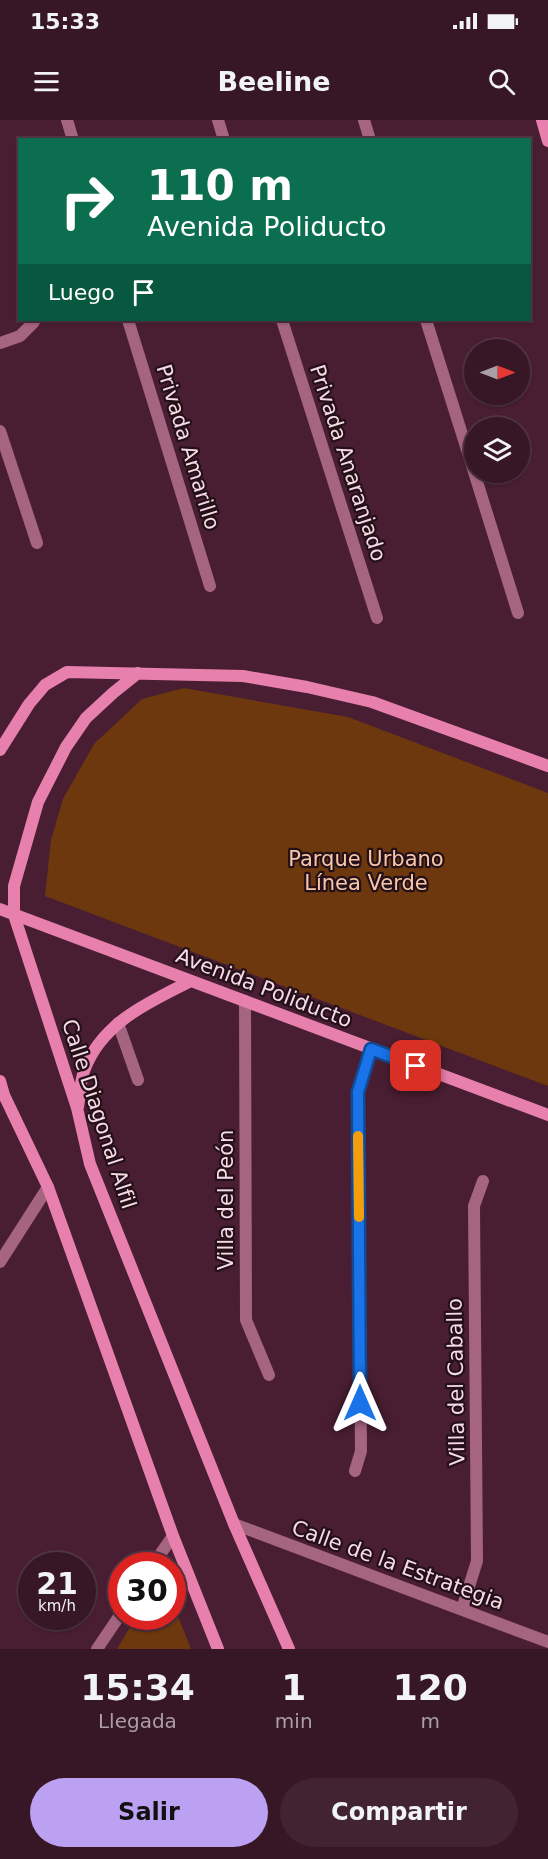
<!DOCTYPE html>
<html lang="es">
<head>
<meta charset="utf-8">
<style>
	:root { --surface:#371626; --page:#422332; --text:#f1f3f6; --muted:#aa9fa7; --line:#513543; --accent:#bca0f2 }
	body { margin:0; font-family:"DejaVu Sans",sans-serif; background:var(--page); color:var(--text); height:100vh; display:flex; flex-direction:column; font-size:22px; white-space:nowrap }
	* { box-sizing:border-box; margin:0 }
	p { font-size:20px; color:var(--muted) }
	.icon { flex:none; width:33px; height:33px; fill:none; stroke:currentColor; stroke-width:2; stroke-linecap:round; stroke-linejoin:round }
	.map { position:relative; height:1529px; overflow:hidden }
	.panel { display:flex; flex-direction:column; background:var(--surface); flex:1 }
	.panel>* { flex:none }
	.top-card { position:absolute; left:18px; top:18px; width:513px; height:183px; border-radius:0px; box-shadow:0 2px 4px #0004,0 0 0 2px var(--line); background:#0b6e4f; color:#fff; overflow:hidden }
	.needle { width:39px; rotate:90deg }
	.fabs { position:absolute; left:464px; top:219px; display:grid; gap:12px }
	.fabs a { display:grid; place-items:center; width:66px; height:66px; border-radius:50%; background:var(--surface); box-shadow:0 2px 4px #0004,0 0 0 2px var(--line); font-size:30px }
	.speed { position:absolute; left:18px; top:1432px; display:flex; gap:12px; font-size:30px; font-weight:700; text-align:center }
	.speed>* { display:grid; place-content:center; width:78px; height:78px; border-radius:50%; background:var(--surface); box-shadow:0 2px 4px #0004,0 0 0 2px var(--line); line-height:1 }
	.speed small { font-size:15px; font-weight:400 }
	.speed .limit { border:9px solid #d22; background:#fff; color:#111 }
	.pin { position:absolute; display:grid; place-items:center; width:51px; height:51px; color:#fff; margin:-26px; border-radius:12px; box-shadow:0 3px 9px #0006 }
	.me { position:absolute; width:66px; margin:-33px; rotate:0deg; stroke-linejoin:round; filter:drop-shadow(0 0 4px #0008) }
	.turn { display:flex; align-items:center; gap:21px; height:126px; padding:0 30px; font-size:27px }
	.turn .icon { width:78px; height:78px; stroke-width:2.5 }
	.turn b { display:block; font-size:42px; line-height:51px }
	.then { display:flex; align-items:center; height:57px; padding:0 30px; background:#0003; gap:12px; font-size:22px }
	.eta { display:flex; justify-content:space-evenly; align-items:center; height:102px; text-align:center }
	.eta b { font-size:36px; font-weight:700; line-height:42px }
	.action { display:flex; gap:12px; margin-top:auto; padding:12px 30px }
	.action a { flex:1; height:69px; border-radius:36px; background:var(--accent); color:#111; font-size:24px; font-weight:700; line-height:69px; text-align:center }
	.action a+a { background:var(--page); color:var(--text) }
	.status { display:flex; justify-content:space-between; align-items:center; height:42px; padding:0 30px; background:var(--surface); direction:ltr }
	.status svg { height:16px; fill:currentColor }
	header { display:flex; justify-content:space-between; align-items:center; height:78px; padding:0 30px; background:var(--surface); font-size:27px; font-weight:700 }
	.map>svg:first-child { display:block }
</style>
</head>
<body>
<div class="status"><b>15:33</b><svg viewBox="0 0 49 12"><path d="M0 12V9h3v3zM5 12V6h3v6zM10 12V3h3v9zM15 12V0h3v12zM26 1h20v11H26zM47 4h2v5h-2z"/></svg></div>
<header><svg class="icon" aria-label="menu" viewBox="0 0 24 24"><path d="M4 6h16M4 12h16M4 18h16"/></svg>Beeline<svg class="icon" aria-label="search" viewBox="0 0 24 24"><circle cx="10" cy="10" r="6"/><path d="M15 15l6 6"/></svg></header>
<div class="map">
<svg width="548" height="1529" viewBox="0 0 548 1529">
	<rect width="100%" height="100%" fill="#491e32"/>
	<path fill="#6d380d" d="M184,568L348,597L548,673V966L45,776L51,720L63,679L94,624L142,579Z
		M173,1484L191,1529H117L136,1497H172Z"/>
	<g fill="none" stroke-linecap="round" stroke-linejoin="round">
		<path stroke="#a56480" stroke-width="12" d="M67,0L73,20
			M218,0L224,20
			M364,0L370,20
			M128,200L210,466
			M282,200L377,498
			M426,200L474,352
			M0,223L20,216L34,202
			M0,311L37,423
			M474,352L518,493
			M245,881L246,1200L269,1255
			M118,903L138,960
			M0,1142L48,1067
			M355,1351L361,1331L358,972L371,929
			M234,1404L548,1522
			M152,1446L173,1416
			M462,1489L477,1441L474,1086L483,1061
			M97,1529L122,1492"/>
		<path stroke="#e880ad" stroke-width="12" d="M542,0L548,21
			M138,553L113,573L86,598L66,627L38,682L14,766V795L77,988L90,1044L234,1404L289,1529
			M0,630L29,584L45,565L67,552L243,556L307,567L372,582L548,646
			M0,789L548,995
			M0,961L4,975L48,1067L173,1416L218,1529
			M78,987C80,975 80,962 84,951C101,903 149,882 191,861"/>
	</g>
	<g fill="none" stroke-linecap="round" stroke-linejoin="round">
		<defs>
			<path id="route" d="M360,1283L358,972L371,929L416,946"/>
		</defs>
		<use href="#route" stroke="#114b97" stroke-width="15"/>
		<use href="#route" stroke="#1a73e8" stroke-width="10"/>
		<path stroke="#f59e0b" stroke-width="10" d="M358,1016L359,1097"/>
	</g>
	<g text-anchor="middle" stroke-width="4.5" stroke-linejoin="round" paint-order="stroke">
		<g font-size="21" fill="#f7dae5" stroke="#231018">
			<text transform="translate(188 327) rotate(73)" y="7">Privada Amarillo</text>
			<text transform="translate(348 343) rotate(72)" y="7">Privada Anaranjado</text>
			<text transform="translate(264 868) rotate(21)" y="7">Avenida Poliducto</text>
			<text transform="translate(99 994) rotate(72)" y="7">Calle Diagonal Alfil</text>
			<text transform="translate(226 1080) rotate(-90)" y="7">Villa del Peón</text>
			<text transform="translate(456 1262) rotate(-91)" y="7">Villa del Caballo</text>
			<text transform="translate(398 1445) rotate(20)" y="7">Calle de la Estrategia</text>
		</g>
		<g font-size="21" fill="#f8c7a9" stroke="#231018">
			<text x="366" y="746">Parque Urbano<tspan x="366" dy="24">Línea Verde</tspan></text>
		</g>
	</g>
</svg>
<div class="fabs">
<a><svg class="needle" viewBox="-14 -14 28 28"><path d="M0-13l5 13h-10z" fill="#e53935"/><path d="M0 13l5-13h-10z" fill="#aa9fa7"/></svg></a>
<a><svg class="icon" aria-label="layers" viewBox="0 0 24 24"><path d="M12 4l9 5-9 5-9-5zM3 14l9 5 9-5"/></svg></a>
</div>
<div class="speed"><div>21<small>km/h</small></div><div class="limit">30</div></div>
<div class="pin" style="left:416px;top:946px;background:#d93025"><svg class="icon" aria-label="arrive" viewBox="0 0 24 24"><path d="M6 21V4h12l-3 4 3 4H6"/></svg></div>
<svg class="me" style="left:360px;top:1283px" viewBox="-20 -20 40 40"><path d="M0-17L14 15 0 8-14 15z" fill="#1a73e8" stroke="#fff" stroke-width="4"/></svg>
<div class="top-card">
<div class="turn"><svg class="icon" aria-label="right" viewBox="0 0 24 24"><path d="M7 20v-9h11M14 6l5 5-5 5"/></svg><div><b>110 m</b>Avenida Poliducto</div></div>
<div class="then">Luego<svg class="icon" aria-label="arrive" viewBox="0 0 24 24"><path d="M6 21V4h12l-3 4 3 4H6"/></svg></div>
</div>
</div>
<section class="panel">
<div class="eta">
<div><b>15:34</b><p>Llegada</p></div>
<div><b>1</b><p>min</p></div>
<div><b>120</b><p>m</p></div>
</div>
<div class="action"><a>Salir</a><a>Compartir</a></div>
</section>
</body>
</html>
